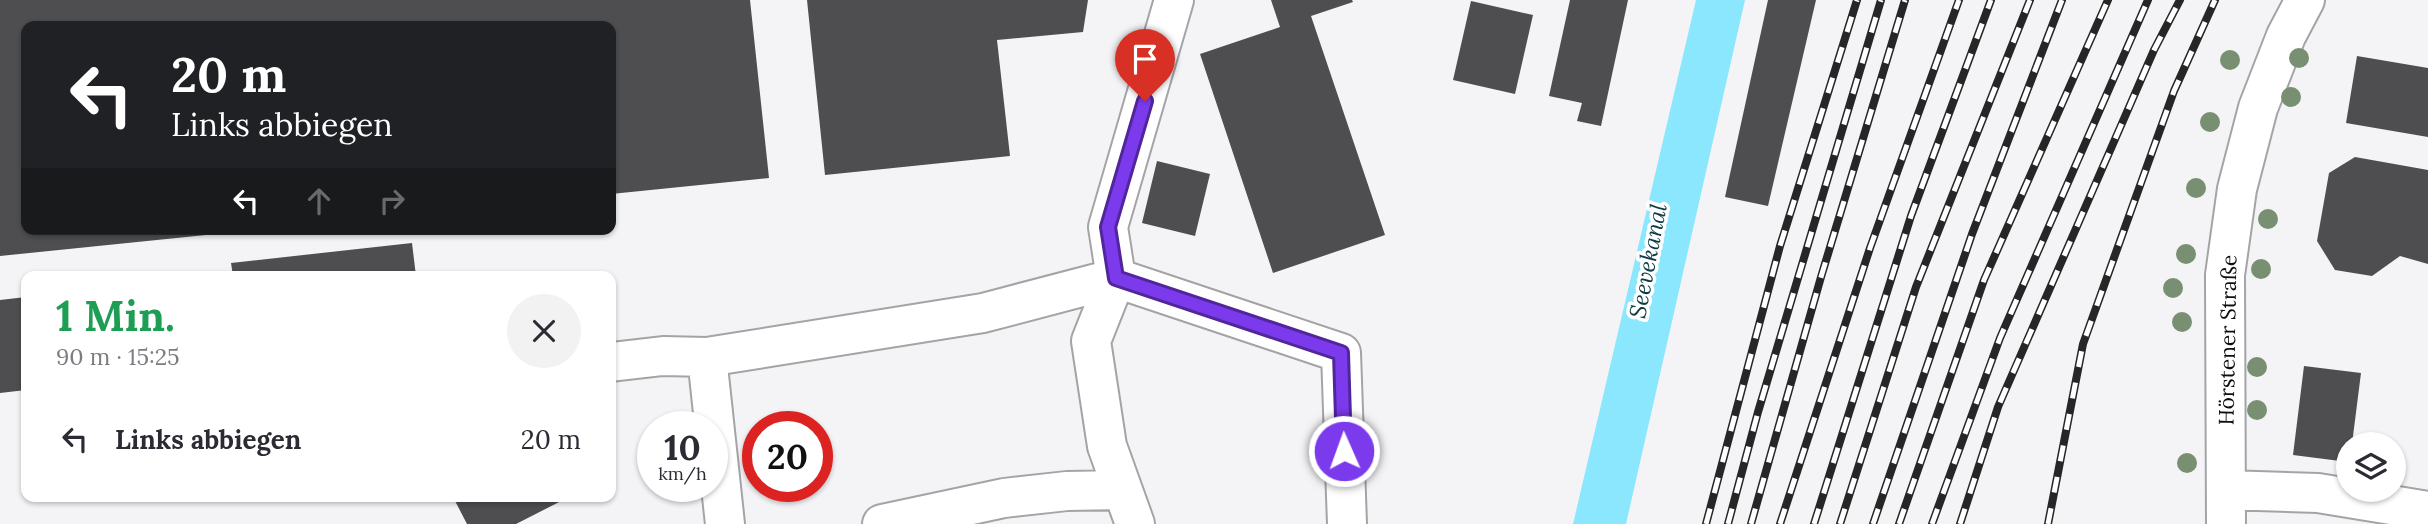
<!DOCTYPE html>
<html lang="de">
<head>
<meta charset="utf-8">
<style>
	:root { --surface:#fff; --page:#f2f2f3; --text:#2b2b33; --muted:#7c7c81 }
	body { margin:0; font-family:Lora,serif; background:var(--page); color:var(--text); height:100vh; display:flex; flex-direction:column; font-size:26px; white-space:nowrap }
	* { box-sizing:border-box; margin:0 }
	p { font-size:23px; color:var(--muted) }
	.icon { flex:none; width:38px; height:38px; fill:none; stroke:currentColor; stroke-width:2; stroke-linecap:round; stroke-linejoin:round }
	.map { position:relative; flex:1; overflow:hidden }
	.sheet { position:absolute; left:21px; top:271px; width:595px; height:231px; display:flex; flex-direction:column; background:var(--surface); border-radius:14px; box-shadow:0 2px 5px #0004 }
	.sheet>* { flex:none }
	.banner { position:absolute; left:21px; top:21px; width:595px; height:214px; border-radius:14px; box-shadow:0 2px 5px #0004; background:#202124; color:#fff; overflow:hidden }
	.fabs { position:absolute; left:2336px; top:432px; display:grid; gap:14px }
	.fabs a { display:grid; place-items:center; width:70px; height:70px; border-radius:50%; background:var(--surface); box-shadow:0 2px 5px #0004; font-size:35px }
	.speed { position:absolute; left:637px; top:411px; display:flex; gap:14px; font-size:35px; font-weight:700; text-align:center }
	.speed>* { display:grid; place-content:center; width:91px; height:91px; border-radius:50%; background:var(--surface); box-shadow:0 2px 5px #0004; line-height:1 }
	.speed small { font-size:18px; font-weight:400 }
	.speed .limit { border:10px solid #d22; background:#fff; color:#111 }
	.pin { position:absolute; display:grid; place-items:center; width:60px; height:60px; color:#fff; margin:-72px -30px; border-radius:50% 50% 50% 0; rotate:-45deg; box-shadow:0 0 7px #0007 }
	.pin .icon { rotate:45deg }
	.me { position:absolute; width:77px; margin:-38px; rotate:358deg; stroke-linejoin:round; filter:drop-shadow(0 0 5px #0008) }
	.turn { display:flex; align-items:center; gap:24px; height:147px; padding:0 35px; font-size:32px }
	.turn .icon { width:91px; height:91px; stroke-width:2.5 }
	.turn b { display:block; font-size:49px; line-height:60px }
	.lanes { display:flex; align-items:center; height:66px; padding:0 35px; background:#0003; justify-content:center; gap:35px; direction:ltr }
	.lanes .off { opacity:.35 }
	.round { display:grid; place-items:center; flex:none; width:74px; height:74px; border-radius:37px; background:var(--page) }
	.summary { display:flex; align-items:center; justify-content:space-between; height:119px; padding:0 35px }
	h1 { font-size:42px; font-weight:800; line-height:52px; color:#1e9e55 }
	ul { padding:0; list-style:none }
	li { display:flex; align-items:center; gap:21px; height:98px; padding:0 35px }
	li div { flex:1 }
	li b { display:block; font-size:26px }
	li em { font-style:normal }
	.map>svg:first-child { display:block }
</style>
</head>
<body>
<div class="map">
<svg width="2428" height="524" viewBox="0 0 2428 524">
	<rect width="100%" height="100%" fill="#f4f4f7"/>
	<path fill="#8be7fd" d="M1696,0H1745L1626,524H1573Z"/>
	<path fill="#4e4d50" d="M0,0H750L769,178L611,194V26H26V229H245V231L0,256Z
		M807,0H1088L1083,32L997,40L1010,156L825,175Z
		M1271,0H1352L1353,2L1311,16L1385,235L1273,273L1200,54L1280,27Z
		M1570,0H1628L1601,126L1577,121L1582,103L1549,96Z
		M1768,0H1816L1768,206L1725,197Z
		M1471,1L1533,15L1515,94L1453,80Z
		M2357,56L2428,68V137L2346,123Z
		M2355,157L2428,170V264L2400,256L2372,276L2335,270L2317,241L2329,173Z
		M1157,161L1210,174L1195,236L1142,223Z
		M412,243L416,276H233L231,263Z
		M26,297V390L0,393V300Z
		M2304,366L2361,373L2352,444H2348V462L2293,455Z
		M453,497H569L516,524H467Z"/>
	<g fill="none" stroke-linecap="round" stroke-linejoin="round">
		<defs>
			<path id="minor" d="M1174,0L1108,227L1116,278L1341,353L1347,524
				M1116,278L1091,341L1107,446L1135,524
				M611,362L663,356L707,357
				M2226,490L2318,493L2428,511
				M725,524L707,357L983,313L1116,278
				M882,524L1004,498L1067,491L1122,490
				M2226,524L2225,275L2237,189L2258,108L2286,36L2305,0"/>
		</defs>
		<use href="#minor" stroke="#a4a4a7" stroke-width="42"/>
		<use href="#minor" stroke="#fff" stroke-width="38"/>
		<defs>
			<path id="rail" d="M1706,524L1780,246L1857,0
				M1728,524L1758,412L1881,0
				M1751,524L1821,277L1905,0
				M1780,524L1870,248L1959,0
				M1814,524L1911,216L1991,0
				M1840,524L1916,287L2030,0
				M1873,524L1972,234L2062,0
				M1899,524L1984,280L2108,0
				M1932,524L2000,338L2148,0
				M1960,524L1998,407L2154,50L2180,0
				M2048,524L2083,344L2174,91L2215,0"/>
		</defs>
		<use href="#rail" stroke="#262627" stroke-width="8"/>
		<use href="#rail" stroke="#fff" stroke-width="5" stroke-dasharray="16" stroke-linecap="butt"/>
	</g>
	<g fill="#789071">
		<circle cx="2299" cy="58" r="10"/>
		<circle cx="2230" cy="60" r="10"/>
		<circle cx="2291" cy="97" r="10"/>
		<circle cx="2210" cy="122" r="10"/>
		<circle cx="2196" cy="188" r="10"/>
		<circle cx="2268" cy="219" r="10"/>
		<circle cx="2186" cy="254" r="10"/>
		<circle cx="2261" cy="269" r="10"/>
		<circle cx="2173" cy="288" r="10"/>
		<circle cx="2182" cy="322" r="10"/>
		<circle cx="2257" cy="367" r="10"/>
		<circle cx="2257" cy="410" r="10"/>
		<circle cx="2187" cy="463" r="10"/>
	</g>
	<g fill="none" stroke-linecap="round" stroke-linejoin="round">
		<defs>
			<path id="route" d="M1145,101L1108,227L1116,278L1341,353L1344,451"/>
		</defs>
		<use href="#route" stroke="#51269a" stroke-width="18"/>
		<use href="#route" stroke="#7c3aed" stroke-width="12"/>
	</g>
	<g text-anchor="middle" stroke-width="7" stroke-linejoin="round" paint-order="stroke">
		<g font-size="21" fill="#0e0e0f" stroke="#fff">
			<text transform="translate(2228 340) rotate(-89)" y="7">Hörstener Straße</text>
		</g>
		<g font-size="23" font-style="italic" fill="#0f3b44" stroke="#fff">
			<text transform="translate(1648 261) rotate(-79)" y="8">Seevekanal</text>
		</g>
	</g>
</svg>
<div class="fabs">
<a><svg class="icon" aria-label="layers" viewBox="0 0 24 24"><path d="M12 4l9 5-9 5-9-5zM3 14l9 5 9-5"/></svg></a>
</div>
<div class="speed"><div>10<small>km/h</small></div><div class="limit">20</div></div>
<div class="pin" style="left:1145px;top:101px;background:#d93025"><svg class="icon" aria-label="arrive" viewBox="0 0 24 24"><path d="M6 21V4h12l-3 4 3 4H6"/></svg></div>
<svg class="me" style="left:1344px;top:451px" viewBox="-20 -20 40 40"><circle r="17" fill="#7c3aed" stroke="#fff" stroke-width="3"/><path d="M0-11L8 9 0 5-8 9z" fill="#fff"/></svg>
<div class="banner">
<div class="turn"><svg class="icon" aria-label="left" viewBox="0 0 24 24"><path d="M17 20v-9H6M10 6l-5 5 5 5"/></svg><div><b>20 m</b>Links abbiegen</div></div>
<div class="lanes"><svg class="icon" aria-label="left" viewBox="0 0 24 24"><path d="M17 20v-9H6M10 6l-5 5 5 5"/></svg><svg class="icon off" aria-label="ahead" viewBox="0 0 24 24"><path d="M12 20V5M6 11l6-6 6 6"/></svg><svg class="icon off" aria-label="right" viewBox="0 0 24 24"><path d="M7 20v-9h11M14 6l5 5-5 5"/></svg></div>
</div>
<section class="sheet">
<div class="summary"><div><h1>1 Min.</h1><p>90 m · 15:25</p></div><a class="round"><svg class="icon" aria-label="close" viewBox="0 0 24 24"><path d="M6 6l12 12M18 6L6 18"/></svg></a></div>
<ul>
<li><svg class="icon" aria-label="left" viewBox="0 0 24 24"><path d="M17 20v-9H6M10 6l-5 5 5 5"/></svg><div><b>Links abbiegen</b></div><em>20 m</em></li>
</ul>
</section>
</div>
</body>
</html>
